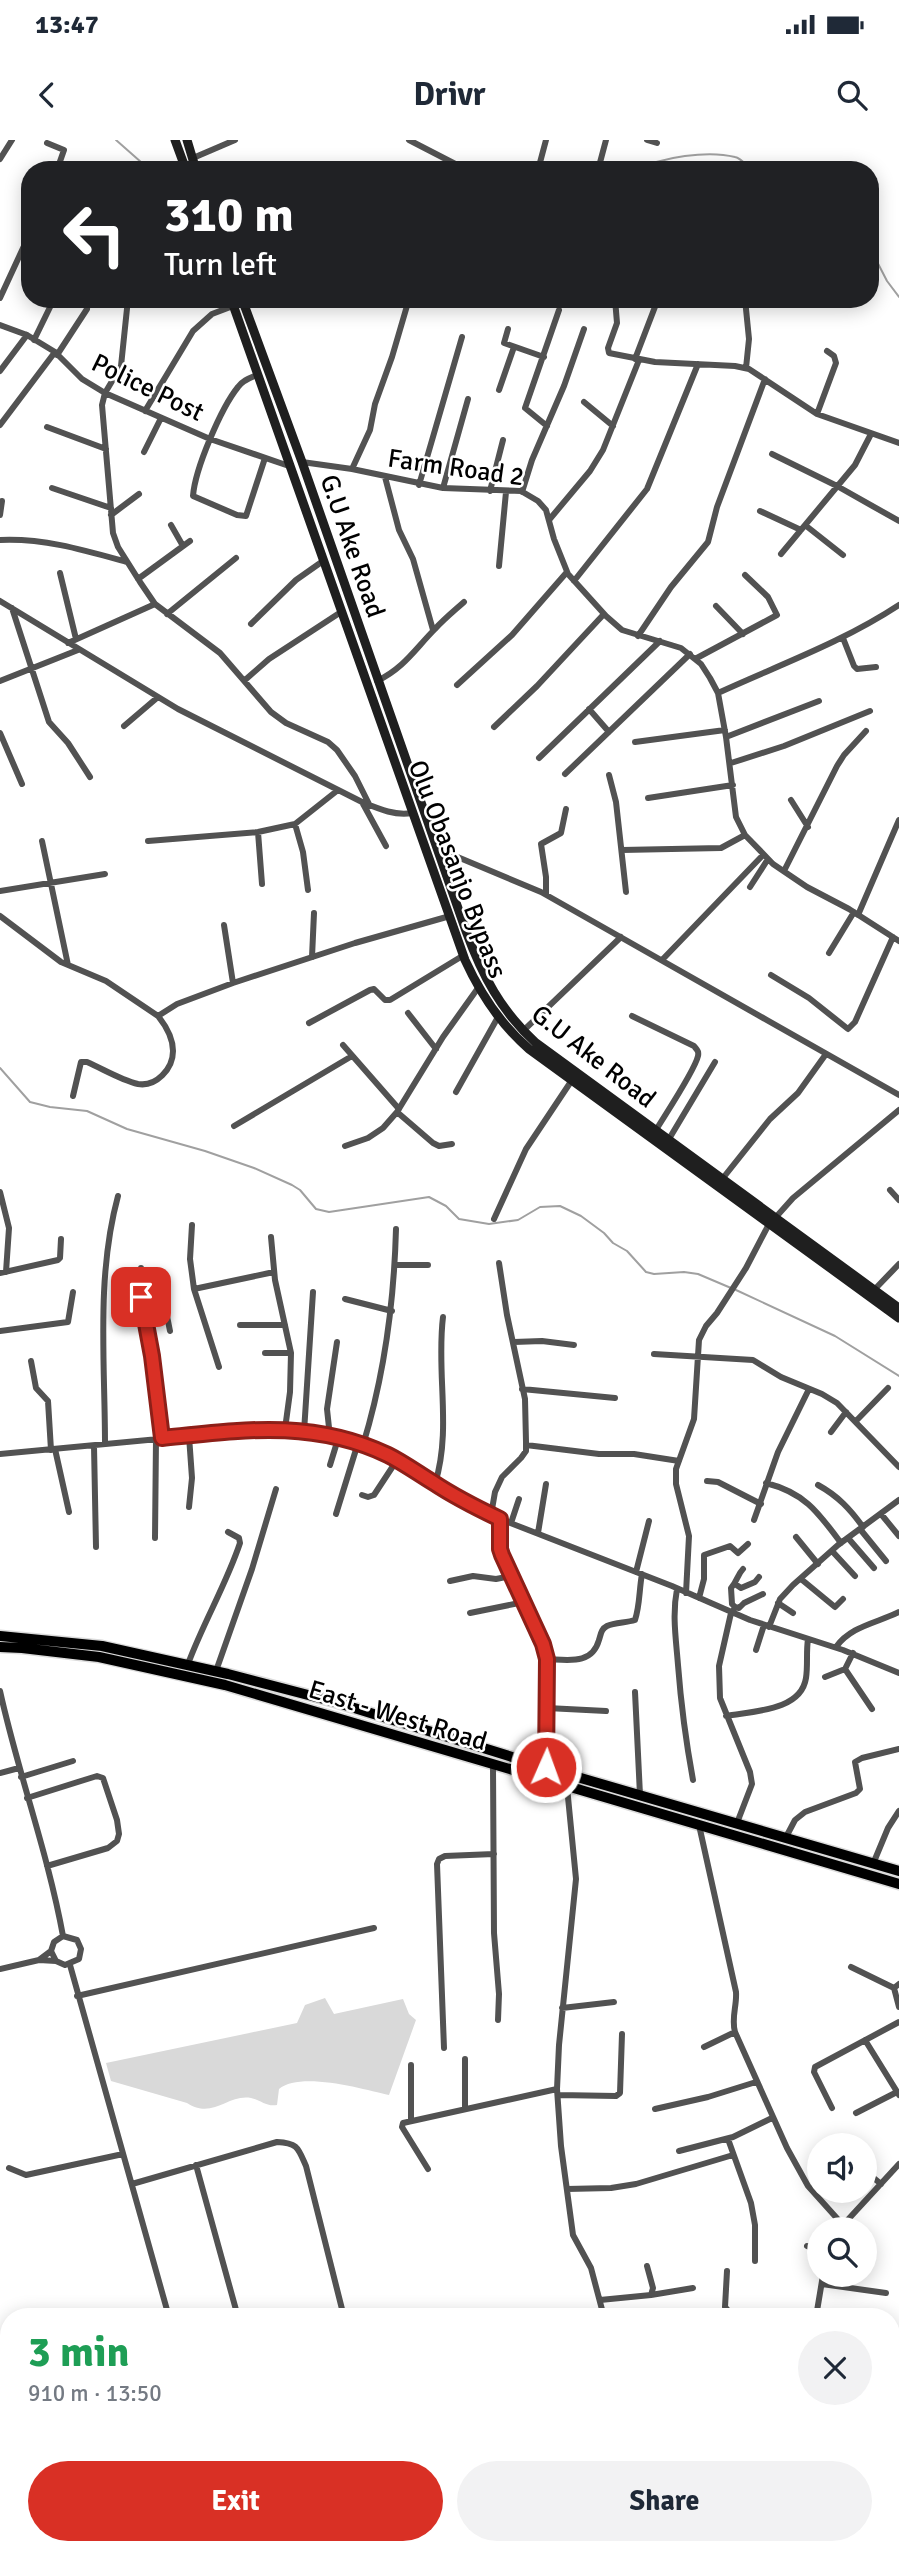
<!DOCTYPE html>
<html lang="en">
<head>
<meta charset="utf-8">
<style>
	:root { --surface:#fff; --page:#f2f2f3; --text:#1f2937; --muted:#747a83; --accent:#d93025 }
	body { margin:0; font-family:Signika,sans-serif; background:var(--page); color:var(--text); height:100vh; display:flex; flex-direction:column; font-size:26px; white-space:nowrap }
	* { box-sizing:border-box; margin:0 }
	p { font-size:23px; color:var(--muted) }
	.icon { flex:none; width:38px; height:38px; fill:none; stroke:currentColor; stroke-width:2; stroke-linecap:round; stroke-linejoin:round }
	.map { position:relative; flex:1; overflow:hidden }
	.sheet { position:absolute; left:0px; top:2168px; width:900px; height:247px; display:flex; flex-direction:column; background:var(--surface); border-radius:28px 28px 0 0; box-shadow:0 4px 18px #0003 }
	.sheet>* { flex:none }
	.hud { position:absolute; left:21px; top:21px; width:858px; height:147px; border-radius:28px; box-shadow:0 4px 18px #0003; background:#202124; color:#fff; overflow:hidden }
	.tools { position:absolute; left:807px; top:1993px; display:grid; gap:14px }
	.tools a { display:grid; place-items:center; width:70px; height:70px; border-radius:50%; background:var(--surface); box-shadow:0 4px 18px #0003; font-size:35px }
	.pin { position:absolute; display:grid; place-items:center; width:60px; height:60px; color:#fff; margin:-30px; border-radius:14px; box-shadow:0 4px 10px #0006 }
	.me { position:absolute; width:77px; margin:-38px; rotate:2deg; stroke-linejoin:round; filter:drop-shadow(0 0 5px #0008) }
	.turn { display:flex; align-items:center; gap:24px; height:147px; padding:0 28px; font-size:32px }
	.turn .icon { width:91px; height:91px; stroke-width:2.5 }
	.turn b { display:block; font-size:49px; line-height:60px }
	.round { display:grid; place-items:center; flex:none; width:74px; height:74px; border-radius:37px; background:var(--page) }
	.head { display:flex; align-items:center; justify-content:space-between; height:119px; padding:0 28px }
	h1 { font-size:42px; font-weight:800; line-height:52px; color:#1e9e55 }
	.cta { display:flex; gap:14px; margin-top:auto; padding:14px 28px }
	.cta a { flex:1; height:80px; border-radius:42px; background:var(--accent); color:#fff; font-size:28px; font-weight:800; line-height:80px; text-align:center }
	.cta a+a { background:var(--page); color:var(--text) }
	.status { display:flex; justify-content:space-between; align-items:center; height:49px; padding:0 35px; background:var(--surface); direction:ltr }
	.status svg { height:19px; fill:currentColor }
	header { display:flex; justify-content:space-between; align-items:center; height:91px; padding:0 28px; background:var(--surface); font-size:32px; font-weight:800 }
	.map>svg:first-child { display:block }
</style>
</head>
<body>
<div class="status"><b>13:47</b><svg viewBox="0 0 49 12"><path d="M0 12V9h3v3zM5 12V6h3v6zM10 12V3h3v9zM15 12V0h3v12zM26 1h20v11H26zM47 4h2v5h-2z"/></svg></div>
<header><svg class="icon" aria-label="back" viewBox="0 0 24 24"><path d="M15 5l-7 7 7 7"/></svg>Drivr<svg class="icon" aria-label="search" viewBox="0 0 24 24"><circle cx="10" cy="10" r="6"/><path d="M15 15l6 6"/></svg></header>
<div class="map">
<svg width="899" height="2414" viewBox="0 0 899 2414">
	<rect width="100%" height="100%" fill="#fff"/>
	<path fill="#d9d9d9" d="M325,1858L334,1874L403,1859L409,1874L416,1880L389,1955C363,1949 300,1931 279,1949L277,1965C266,1967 261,1960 251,1958C227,1954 213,1980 187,1963L111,1941L106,1923L297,1883L305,1865Z"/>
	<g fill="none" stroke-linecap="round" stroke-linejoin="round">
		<path stroke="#a0a0a0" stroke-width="2" d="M116,0L150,30
			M202,30L209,26L210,30
			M261,30L281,27L290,30
			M637,30C661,17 708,10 735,17C741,18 747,26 752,30
			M870,108L887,141L899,157
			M0,928L30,962L50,967L87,971L127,989L205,1011L254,1028L292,1045L300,1050L316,1069L329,1072L429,1057L446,1066L459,1079L489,1084L518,1080L540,1067L560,1066L581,1076L604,1093L613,1103L627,1111L646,1132L654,1134L684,1132L698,1134L731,1148
			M736,1150L835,1196L899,1236"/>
		<defs>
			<path id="primary" d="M0,1496L102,1506L228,1534L335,1562L567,1634L899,1731
				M0,1507L22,1508L99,1517L225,1545L899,1744"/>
		</defs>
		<use href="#primary" stroke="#dbdbdb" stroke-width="13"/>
		<path stroke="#525252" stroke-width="6" d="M409,0L467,30
			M647,0L657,3
			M47,3L64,10L57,30
			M193,18L235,0
			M0,19L12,0
			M538,30L546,0
			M598,30L606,0
			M0,158L30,93
			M128,159L121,226L105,253L102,265L113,393L118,407L140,442L155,464L220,513L271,572L286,583L328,602L337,610L355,636L370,666
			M615,159L617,183L608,208L609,213L655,222L735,226L749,229L817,274L899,303
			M688,159V165
			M745,159L749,199L746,228
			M0,185L27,195L55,212L82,239L105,253L210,299L289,326
			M508,189L504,203L544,217
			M34,200L54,159
			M57,215L87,169
			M635,219L658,159
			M0,231L27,195
			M257,235C250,238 243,240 238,247C221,268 195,329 193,356L237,375L246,376L265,318
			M499,250L514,207
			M584,262L613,286
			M145,271L193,191L212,174L233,166
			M817,274L836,223L834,216L827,211
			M0,285L55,212
			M547,286L525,268L559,170
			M47,287L106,309
			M144,312L161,278
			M772,314L837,346L899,381
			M302,322L352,329L443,348L521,351L538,361L546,370L554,399L568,434L606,476L622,490L681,508L701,524L710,538L718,553L726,597L736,677L745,695L773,724L807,747L849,769L899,801
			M352,329L370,290L375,264L392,217L409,159
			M385,337L399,390L413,419L433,490
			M419,345L462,197
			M52,348L111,368
			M443,348L468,259
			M490,351L503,300
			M522,352L532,320L564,246L584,189
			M760,371L801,390
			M0,375L2,361
			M111,375L139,354
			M549,380L590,331L603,310L639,220
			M171,385L183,406
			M805,385L843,415
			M0,400C44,398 84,410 127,422
			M781,414L855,325L871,294
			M499,426L506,352
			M60,433L76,499
			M138,439L190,401
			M574,441L647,349L698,224
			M0,461L178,569L362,662C379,669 395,676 412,673
			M716,466L743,494
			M12,468L49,582L68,603L90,637
			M167,474L236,418
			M251,484L296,440L323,421
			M638,496L671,447L708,402L717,367L765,239
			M843,498L854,526L857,529L876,527
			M68,503L155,464
			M695,519L777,475L768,457L745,435
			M245,540L269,519L341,472
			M0,541L78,510
			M377,541C404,528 415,509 435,489C444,479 454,471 464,462
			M457,545L512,495L567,432
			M718,553C779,525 843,502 899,465
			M589,569L609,592
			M124,586L158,557
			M494,587L537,546L604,474
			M0,593L22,644
			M726,597L819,561
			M635,602L725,590
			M539,618L660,501
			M731,623L784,606L870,571
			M565,634L690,514
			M609,635L616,662L626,752
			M648,658L733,645
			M791,660L808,687
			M362,662L386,706
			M295,684L303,712L308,750
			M258,692L262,744
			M42,701L68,825
			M148,701L258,692L295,684L338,650
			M436,708L541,752L899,955
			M622,710L721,708L745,695
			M784,731L837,626L844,615L866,591
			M750,747L768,719
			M0,751L105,734
			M546,754V737L541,704L561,693L566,669
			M858,775L899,680
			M0,776L61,822L106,841L158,876
			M224,785L233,843L355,803L450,776
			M829,813L854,772
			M312,817L314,773
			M662,820L763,715
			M771,835L809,858L848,889L855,882L893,797
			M408,873L436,909
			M632,876L694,906C697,910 699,911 698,916C695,930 665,975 656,990
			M309,883L370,850L374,849L385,860H390L464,815
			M523,891L621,797
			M343,905L399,969
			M456,952L498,877
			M73,956L81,922H87C103,929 121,940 138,944C156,947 173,929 173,911C173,897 166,886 158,876L177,864L233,843
			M397,972L433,1003L439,1006L452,1004
			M234,986L352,916
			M669,999L715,922
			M345,1006L368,998L383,988L397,972L443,897L478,848
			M723,1038L770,979L798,953L826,914
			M890,1050L899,1060
			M0,1052L9,1088L6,1132
			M776,1077L793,1058L899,970
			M494,1079L526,1009L572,940
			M192,1085L190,1119L194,1149L219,1227
			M271,1097L275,1140L291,1213L290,1252L285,1289
			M395,1125H428
			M141,1128V1157L152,1216L162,1298
			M0,1133L58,1120L60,1118L61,1099
			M194,1149L274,1132
			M875,1149L899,1124
			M140,1150L162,1151L170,1191
			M345,1159L392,1171
			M240,1185H285
			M0,1191L68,1182L73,1152
			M514,1202L542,1201L574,1205
			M265,1213H291
			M654,1214L753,1220L781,1237L822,1254L837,1263L899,1327
			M31,1221L36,1248L48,1261L51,1310
			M522,1249L615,1258
			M856,1281L888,1248
			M304,1292L313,1152
			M831,1292L846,1272
			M189,1296L192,1338L189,1367
			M330,1297L327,1269L337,1202
			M105,1304C105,1222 96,1137 118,1056
			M363,1305C385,1233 394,1163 396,1089
			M526,1305L599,1314H634L679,1321
			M94,1306L96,1407
			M55,1309L69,1372
			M0,1314L263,1289C305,1289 350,1297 388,1315C426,1334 460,1361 500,1379L672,1446L750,1480L843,1510L899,1533
			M330,1325L338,1299
			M707,1341L718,1342L761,1364
			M766,1343C805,1353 818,1372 841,1403
			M435,1344C452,1289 436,1233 443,1177
			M818,1345C838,1356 850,1369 863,1387
			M362,1355L368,1357L374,1355L397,1320
			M336,1374L358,1303
			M881,1374L899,1396
			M491,1375L495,1352L502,1337L521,1318L526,1311V1302L525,1259L507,1175L499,1123
			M500,1379L499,1403L502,1415L543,1504L547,1519L546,1627
			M754,1380L778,1312L809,1249
			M511,1383L519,1359
			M860,1389L886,1421
			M538,1393L546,1344
			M796,1397L818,1424
			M155,1398L156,1299
			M848,1398L874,1428
			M832,1411L855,1436
			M636,1432L649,1381
			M801,1439L835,1467L843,1459
			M450,1441L473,1436L496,1439L511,1436
			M735,1444L741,1448L755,1442L759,1437
			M677,1449C672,1475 676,1499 678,1525C681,1564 686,1602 693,1640
			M686,1453L689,1396L676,1344V1329L694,1279L699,1200L706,1186L717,1173L746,1128L769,1084
			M699,1458L704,1439V1415L730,1406L738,1413L748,1404
			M778,1463L793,1473
			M735,1467L739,1468L744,1463L763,1454
			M470,1473L524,1462
			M731,1473L719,1526L720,1558L750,1632L752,1644L737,1683
			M732,1473L735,1467L732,1464L731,1448C737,1442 737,1435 743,1429
			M769,1487L780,1459L793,1445L838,1405L899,1360
			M836,1507C851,1486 877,1483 899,1472
			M756,1510L764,1485
			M547,1519C569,1520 592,1525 599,1500C601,1494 601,1489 607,1486C615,1482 626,1483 635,1480C640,1465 639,1450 642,1434
			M188,1524C203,1483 226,1445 240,1403L239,1398L228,1392
			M845,1529L872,1569
			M216,1531L252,1429L276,1349
			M825,1537L845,1529L853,1513
			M0,1551C18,1633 48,1713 63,1796
			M635,1552L640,1655
			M547,1568L606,1571
			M726,1576C753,1571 801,1571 806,1538C808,1525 806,1512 808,1499
			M493,1626L494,1793L499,1854L498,1880
			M0,1633L19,1628
			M21,1637L73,1621
			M567,1647L576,1739L559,1905L557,1949L561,2006L573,2095L591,2128L604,2177
			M27,1658L97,1636L103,1638L117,1680L119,1694L117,1701L108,1708L47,1726
			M699,1685L736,1852C737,1866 731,1878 735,1892L787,2008L808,2046L843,2085L841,2090
			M785,1699L795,1680L805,1672L856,1653L860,1649L855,1622L862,1618L899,1609
			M873,1724L888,1688L899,1671
			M39,1820L51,1811L54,1802L63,1796L77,1800L81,1809L79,1819L65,1825L56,1821L51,1811
			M70,1825L169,2177
			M851,1827L894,1848
			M0,1829L39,1820L56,1821
			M899,1844L894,1848L899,1867
			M77,1856L374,1788
			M562,1868L614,1862
			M865,1900L899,1955
			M704,1907L735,1892
			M444,1908L437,1724L439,1719L445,1716L494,1714
			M411,1925V1980
			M558,1955L616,1956L620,1953L622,1894
			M465,1968V1919
			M832,1968L814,1932L815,1927L899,1882
			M655,1969L708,1957L756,1942
			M856,1973L897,1952
			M728,1999L751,2063L755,2085V2121
			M679,2011L733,1997L772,1978
			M196,2025L238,2177
			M9,2028L26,2035L123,2014
			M428,2029L402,1987L403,1983L557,1949
			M864,2030L881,2044
			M132,2044L277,2002C298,2003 298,2008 306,2026L344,2177
			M567,2049L611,2048L636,2044L733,2015
			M843,2085L899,2024
			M807,2106L819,2111
			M727,2131L725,2167L731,2174L739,2177
			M822,2144L886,2153
			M651,2155L693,2148
			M600,2160L651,2155L653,2148L647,2126
			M816,2177L823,2135
			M891,2217L899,2219
			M899,2299V2301
			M0,2339H9
			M0,2383L9,2382
			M233,2406L235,2414
			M358,2406L360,2414
			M402,2406L404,2414
			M682,2406H687
			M736,2406L746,2414
			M847,2406L857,2414
			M150,2414L191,2406
			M445,2414L470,2406
			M756,2414L762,2406
			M829,2414L836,2406"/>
		<path stroke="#1f1f1f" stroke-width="9" d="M175,0L186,30
			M187,0L196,30
			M231,159L465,820C481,855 500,884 529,909L899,1178
			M242,159L302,322L466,791C482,835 501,871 536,903L899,1168"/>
		<use href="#primary" stroke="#000" stroke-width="10"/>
	</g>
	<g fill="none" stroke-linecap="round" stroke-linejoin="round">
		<defs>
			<path id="route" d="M141,1157L152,1216L162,1298C242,1290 312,1279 388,1315C404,1323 419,1334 434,1343C455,1357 477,1368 500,1379V1409L502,1415L543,1504L547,1519L546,1627"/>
		</defs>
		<use href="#route" stroke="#8d1f18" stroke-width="18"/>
		<use href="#route" stroke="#d93025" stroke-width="12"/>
	</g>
	<g text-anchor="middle" stroke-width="5" stroke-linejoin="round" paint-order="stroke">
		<g font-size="26" fill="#000" stroke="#fff">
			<text transform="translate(148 247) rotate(26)" y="9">Police Post</text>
			<text transform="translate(456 327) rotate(8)" y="9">Farm Road 2</text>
			<text transform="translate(353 406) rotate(71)" y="9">G.U Ake Road</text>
			<text transform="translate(458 729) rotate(69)" y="9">Olu Obasanjo Bypass</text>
			<text transform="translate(594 916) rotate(38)" y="9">G.U Ake Road</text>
			<text transform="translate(398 1575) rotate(17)" y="9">East - West Road</text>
		</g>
	</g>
</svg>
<div class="tools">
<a><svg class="icon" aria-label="sound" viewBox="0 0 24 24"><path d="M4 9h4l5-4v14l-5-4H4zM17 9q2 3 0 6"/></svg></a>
<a><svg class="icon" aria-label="search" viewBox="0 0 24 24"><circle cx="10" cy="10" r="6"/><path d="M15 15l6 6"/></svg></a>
</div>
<div class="pin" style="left:141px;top:1157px;background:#d93025"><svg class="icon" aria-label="arrive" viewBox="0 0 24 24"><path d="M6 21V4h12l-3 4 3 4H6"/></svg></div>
<svg class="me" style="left:546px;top:1627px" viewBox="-20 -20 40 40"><circle r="17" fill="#d93025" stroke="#fff" stroke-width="3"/><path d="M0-11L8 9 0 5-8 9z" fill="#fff"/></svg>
<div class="hud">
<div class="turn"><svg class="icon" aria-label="left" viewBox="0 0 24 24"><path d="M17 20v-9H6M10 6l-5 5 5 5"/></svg><div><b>310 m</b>Turn left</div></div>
</div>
<section class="sheet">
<div class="head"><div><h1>3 min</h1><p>910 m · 13:50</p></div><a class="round"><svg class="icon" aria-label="close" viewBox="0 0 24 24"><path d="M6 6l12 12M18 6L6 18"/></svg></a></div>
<div class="cta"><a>Exit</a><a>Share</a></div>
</section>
</div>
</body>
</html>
